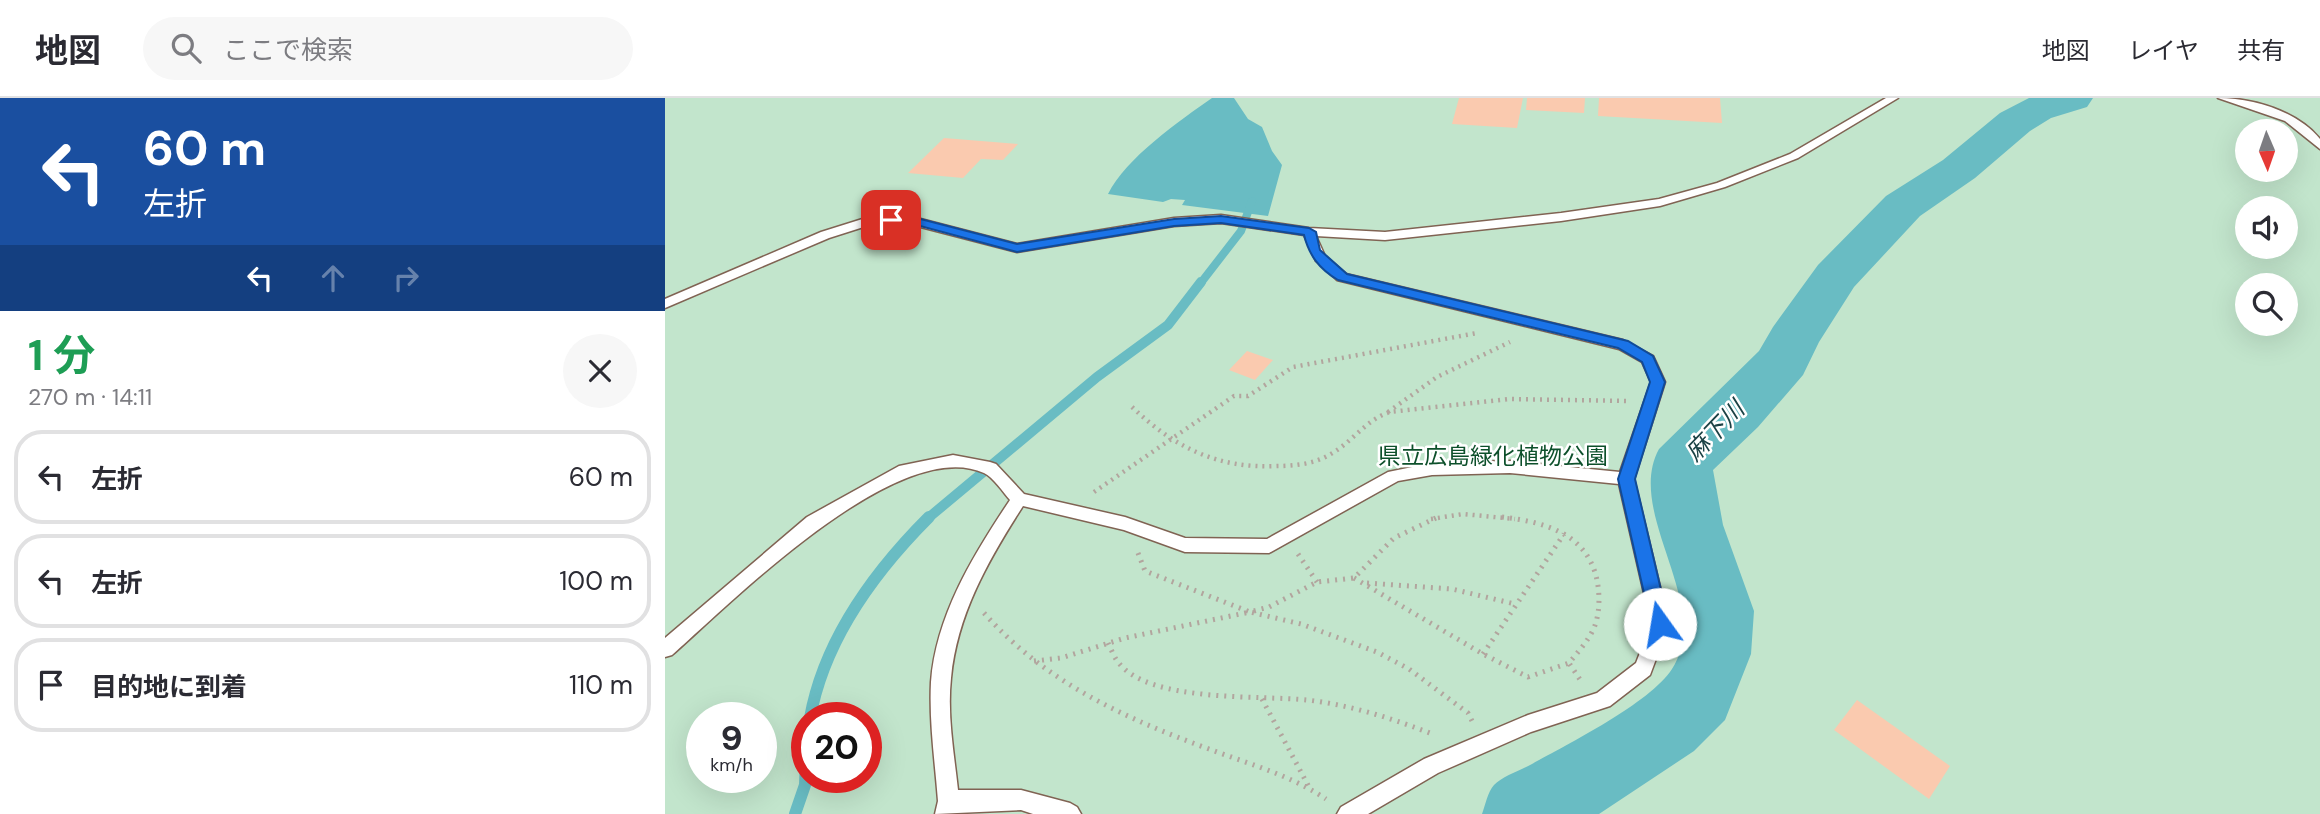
<!DOCTYPE html>
<html lang="ja">
<head>
<meta charset="utf-8">
<style>
	:root { --surface:#fff; --page:#f7f7f7; --text:#2b2b33; --muted:#7c7c81; --line:#e1e1e2 }
	body { margin:0; font-family:"DM Sans","Noto Sans JP",sans-serif; background:var(--page); color:var(--text); height:100vh; display:flex; flex-direction:column; font-size:26px; white-space:nowrap }
	* { box-sizing:border-box; margin:0 }
	p { font-size:23px; color:var(--muted) }
	.icon { flex:none; width:38px; height:38px; fill:none; stroke:currentColor; stroke-width:2; stroke-linecap:round; stroke-linejoin:round }
	.map { position:relative; flex:1; overflow:hidden }
	.drawer { display:flex; flex-direction:column; background:var(--surface); width:665px }
	.drawer>* { flex:none }
	.hud { background:#1a4fa0; color:#fff; overflow:hidden }
	.needle { width:46px; rotate:178deg }
	.tools { position:absolute; left:1570px; top:21px; display:grid; gap:14px }
	.tools a { display:grid; place-items:center; width:63px; height:63px; border-radius:50%; background:var(--surface); box-shadow:0 7px 28px #0002; font-size:35px }
	.speed { position:absolute; left:21px; top:604px; display:flex; gap:14px; font-size:35px; font-weight:700; text-align:center }
	.speed>* { display:grid; place-content:center; width:91px; height:91px; border-radius:50%; background:var(--surface); box-shadow:0 7px 28px #0002; line-height:1 }
	.speed small { font-size:18px; font-weight:400 }
	.speed .limit { border:10px solid #d22; background:#fff; color:#111 }
	.pin { position:absolute; display:grid; place-items:center; width:60px; height:60px; color:#fff; margin:-30px; border-radius:14px; box-shadow:0 4px 10px #0006 }
	.me { position:absolute; width:77px; margin:-38px; rotate:347deg; stroke-linejoin:round; filter:drop-shadow(0 0 5px #0008) }
	.turn { display:flex; align-items:center; gap:24px; height:147px; padding:0 28px; font-size:32px }
	.turn .icon { width:91px; height:91px; stroke-width:2.5 }
	.turn b { display:block; font-size:49px; line-height:60px }
	.lanes { display:flex; align-items:center; height:66px; padding:0 28px; background:#0003; justify-content:center; gap:35px; direction:ltr }
	.lanes .off { opacity:.35 }
	.round { display:grid; place-items:center; flex:none; width:74px; height:74px; border-radius:37px; background:var(--page) }
	.headline { display:flex; align-items:center; justify-content:space-between; height:119px; padding:0 28px }
	h1 { font-size:42px; font-weight:700; line-height:52px; color:#1e9e55 }
	ul { padding:0; list-style:none }
	li { display:flex; align-items:center; gap:21px; height:94px; margin:0 14px 10px; padding:0 14px; border:4px solid var(--line); border-radius:28px }
	li div { flex:1 }
	li b { display:block; font-size:26px }
	li em { font-style:normal }
	header { display:flex; align-items:center; gap:42px; box-sizing:border-box; height:98px; padding:0 35px; background:var(--surface); border-bottom:2px solid var(--line) }
	header strong { font-size:33px }
	nav { display:flex; gap:38px; margin-inline-start:auto; font-size:24px }
	.search { width:490px; height:63px; background:var(--page); display:flex; align-items:center; gap:18px; box-sizing:border-box; padding:0 24px; border-radius:38px; color:var(--muted); font-size:26px }
	main { display:flex; flex:1; min-height:0 }
	.map>svg:first-child { display:block }
</style>
</head>
<body>
<header>
<strong>地図</strong>
<div class="search"><svg class="icon" aria-label="search" viewBox="0 0 24 24"><circle cx="10" cy="10" r="6"/><path d="M15 15l6 6"/></svg>ここで検索</div>
<nav><a>地図</a><a>レイヤ</a><a>共有</a></nav>
</header>
<main>
<section class="drawer">
<div class="hud">
<div class="turn"><svg class="icon" aria-label="left" viewBox="0 0 24 24"><path d="M17 20v-9H6M10 6l-5 5 5 5"/></svg><div><b>60 m</b>左折</div></div>
<div class="lanes"><svg class="icon" aria-label="left" viewBox="0 0 24 24"><path d="M17 20v-9H6M10 6l-5 5 5 5"/></svg><svg class="icon off" aria-label="ahead" viewBox="0 0 24 24"><path d="M12 20V5M6 11l6-6 6 6"/></svg><svg class="icon off" aria-label="right" viewBox="0 0 24 24"><path d="M7 20v-9h11M14 6l5 5-5 5"/></svg></div>
</div>
<div class="headline"><div><h1>1 分</h1><p>270 m · 14:11</p></div><a class="round"><svg class="icon" aria-label="close" viewBox="0 0 24 24"><path d="M6 6l12 12M18 6L6 18"/></svg></a></div>
<ul>
<li><svg class="icon" aria-label="left" viewBox="0 0 24 24"><path d="M17 20v-9H6M10 6l-5 5 5 5"/></svg><div><b>左折</b></div><em>60 m</em></li>
<li><svg class="icon" aria-label="left" viewBox="0 0 24 24"><path d="M17 20v-9H6M10 6l-5 5 5 5"/></svg><div><b>左折</b></div><em>100 m</em></li>
<li><svg class="icon" aria-label="arrive" viewBox="0 0 24 24"><path d="M6 21V4h12l-3 4 3 4H6"/></svg><div><b>目的地に到着</b></div><em>110 m</em></li>
</ul>
</section>
<div class="map">
<svg width="1655" height="716" viewBox="0 0 1655 716">
	<rect width="100%" height="100%" fill="#fbede6"/>
	<path fill="#c2e5cc" fill-rule="evenodd" d="M0,0H1655V716H0ZM1582,33H1620V72H1582ZM1582,110H1620V149H1582ZM1582,187H1620V226H1582ZM37,620H96V679H37ZM142,620H201V679H142Z"/>
	<path fill="#69bcc3" d="M547,0H569L583,21L597,29L607,53L617,67L603,118L517,107L520,102L506,101L498,104L443,96C461,60 514,23 547,0Z"/>
	<g fill="none" stroke-linecap="round" stroke-linejoin="round">
		<path stroke="#69bcc3" stroke-width="8" d="M535,186L576,133L587,103"/>
		<path stroke="#69bcc3" stroke-width="10" d="M262,421L432,279L503,227L536,184"/>
		<path stroke="#69bcc3" stroke-width="12" d="M145,620C159,542 209,474 264,419
			M130,716L140,687L142,639"/>
		<path fill="#69bcc3" fill-rule="evenodd" d="M1364,0H1428L1422,9L1386,20L1365,33L1310,80L1255,118L1189,189L1154,244L1138,277L1093,329L1048,372L1058,427L1089,513L1086,556L1060,622L1029,653L934,716H817C820,708 823,693 829,687C838,678 856,672 867,666C903,646 985,605 1007,571C1049,506 959,415 994,351L1094,253L1108,229L1153,167L1221,98L1278,62L1335,15Z"/>
	</g>
	<path fill="#facaaf" d="M794,0H858L852,30L787,26Z
		M862,0H920L919,15L861,12Z
		M934,0H1055L1057,25L933,18Z
		M279,40L353,46L338,62L316,61L298,80L243,75Z
		M582,253L608,262L590,282L564,272Z
		M1192,602L1285,668L1264,701L1169,632Z"/>
	<g fill="none" stroke-linecap="round" stroke-linejoin="round">
		<defs>
			<path id="service" d="M1221,0H1233L1133,60L1060,89L995,108L896,123L720,142L651,138L660,158L681,176L958,242L988,258L1000,284L969,381L1004,526L985,577L945,608L866,634L773,675L703,716H672L676,709L759,661L863,617L932,595L971,565L986,526L954,386L845,375L767,377L733,383L604,455L520,454L459,432L358,408C324,461 292,516 286,580C282,617 289,655 293,692H356L405,705L412,709L416,716H368L356,712L270,716L273,703C270,664 264,624 266,584C271,517 309,456 345,402C338,394 328,379 319,375C234,336 67,504 7,557L0,559V540L142,419L234,368L288,357L325,364L331,366L359,396L460,419L520,440L602,441L723,374L767,365L845,363L955,374L986,284L977,264L954,251L672,182L651,163L639,137L556,125L509,128L352,154L244,126H208L164,140L0,210V201L156,134L207,118H244L352,146L509,120L556,117L644,130L720,134L896,115L994,101L1052,85L1125,56Z
				M1553,0C1588,0 1632,13 1655,41V51L1620,23Z"/>
		</defs>
		<use href="#service" stroke="#806353" stroke-width="3"/>
		<path stroke="#b2a59e" stroke-width="4.5" stroke-dasharray="2 5" stroke-linecap="butt" d="M467,309C509,349 552,371 612,368C629,368 649,366 664,357C687,345 700,322 725,314L844,301L964,303
			M723,314L772,279L845,244
			M429,394L569,298H583L628,269L812,235
			M766,421L798,416L850,421"/>
		<path stroke="#b2a59e" stroke-width="5" stroke-dasharray="2 6" stroke-linecap="butt" d="M837,419C879,424 922,435 932,482C935,497 935,515 929,530C923,543 913,554 904,565L916,583
			M473,455L480,473L585,514L604,509L652,484L689,480L729,440L773,419
			M633,456L652,484
			M689,480L818,556L863,579L904,565
			M702,485L787,491L850,506
			M319,515C380,584 459,620 544,651C584,666 625,677 661,701
			M443,545C446,551 449,559 453,564C483,605 595,597 642,602C686,607 729,621 770,637
			M818,556L899,436
			M369,563L396,560L460,540L585,514L636,526L712,554L744,571L803,615L807,623
			M597,601L644,689"/>
		<use href="#service" fill="#fff" fill-rule="evenodd"/>
	</g>
	<path fill="#1a73e8" stroke="#114b97" stroke-width="2" d="M226,118H244L352,146L509,121L556,118L644,130L651,134L655,152L682,176L963,243L988,258L1000,284L970,381L1004,526L1002,531H989L986,526L953,381L985,284L977,264L953,250L673,182C654,171 644,157 639,137L556,125L509,128L352,154L244,125H221V119Z"/>
	<g text-anchor="middle" stroke-width="5" stroke-linejoin="round" paint-order="stroke">
		<g font-size="23" fill="#0d502b" stroke="#fff">
			<text x="828" y="366">県立広島緑化植物公園</text>
		</g>
		<g font-size="24" font-style="italic" fill="#1b4245" stroke="#fff">
			<text transform="translate(1050 333) rotate(-46)" y="8">麻下川</text>
		</g>
	</g>
</svg>
<div class="tools">
<a><svg class="needle" viewBox="-14 -14 28 28"><path d="M0-13l5 13h-10z" fill="#e53935"/><path d="M0 13l5-13h-10z" fill="#7c7c81"/></svg></a>
<a><svg class="icon" aria-label="sound" viewBox="0 0 24 24"><path d="M4 9h4l5-4v14l-5-4H4zM17 9q2 3 0 6"/></svg></a>
<a><svg class="icon" aria-label="search" viewBox="0 0 24 24"><circle cx="10" cy="10" r="6"/><path d="M15 15l6 6"/></svg></a>
</div>
<div class="speed"><div>9<small>km/h</small></div><div class="limit">20</div></div>
<div class="pin" style="left:226px;top:122px;background:#d93025"><svg class="icon" aria-label="arrive" viewBox="0 0 24 24"><path d="M6 21V4h12l-3 4 3 4H6"/></svg></div>
<svg class="me" style="left:995px;top:526px" viewBox="-20 -20 40 40"><circle r="19" fill="#fff"/><path d="M0-13L10 11 0 6-10 11z" fill="#1a73e8"/></svg>
</div>
</main>
</body>
</html>
